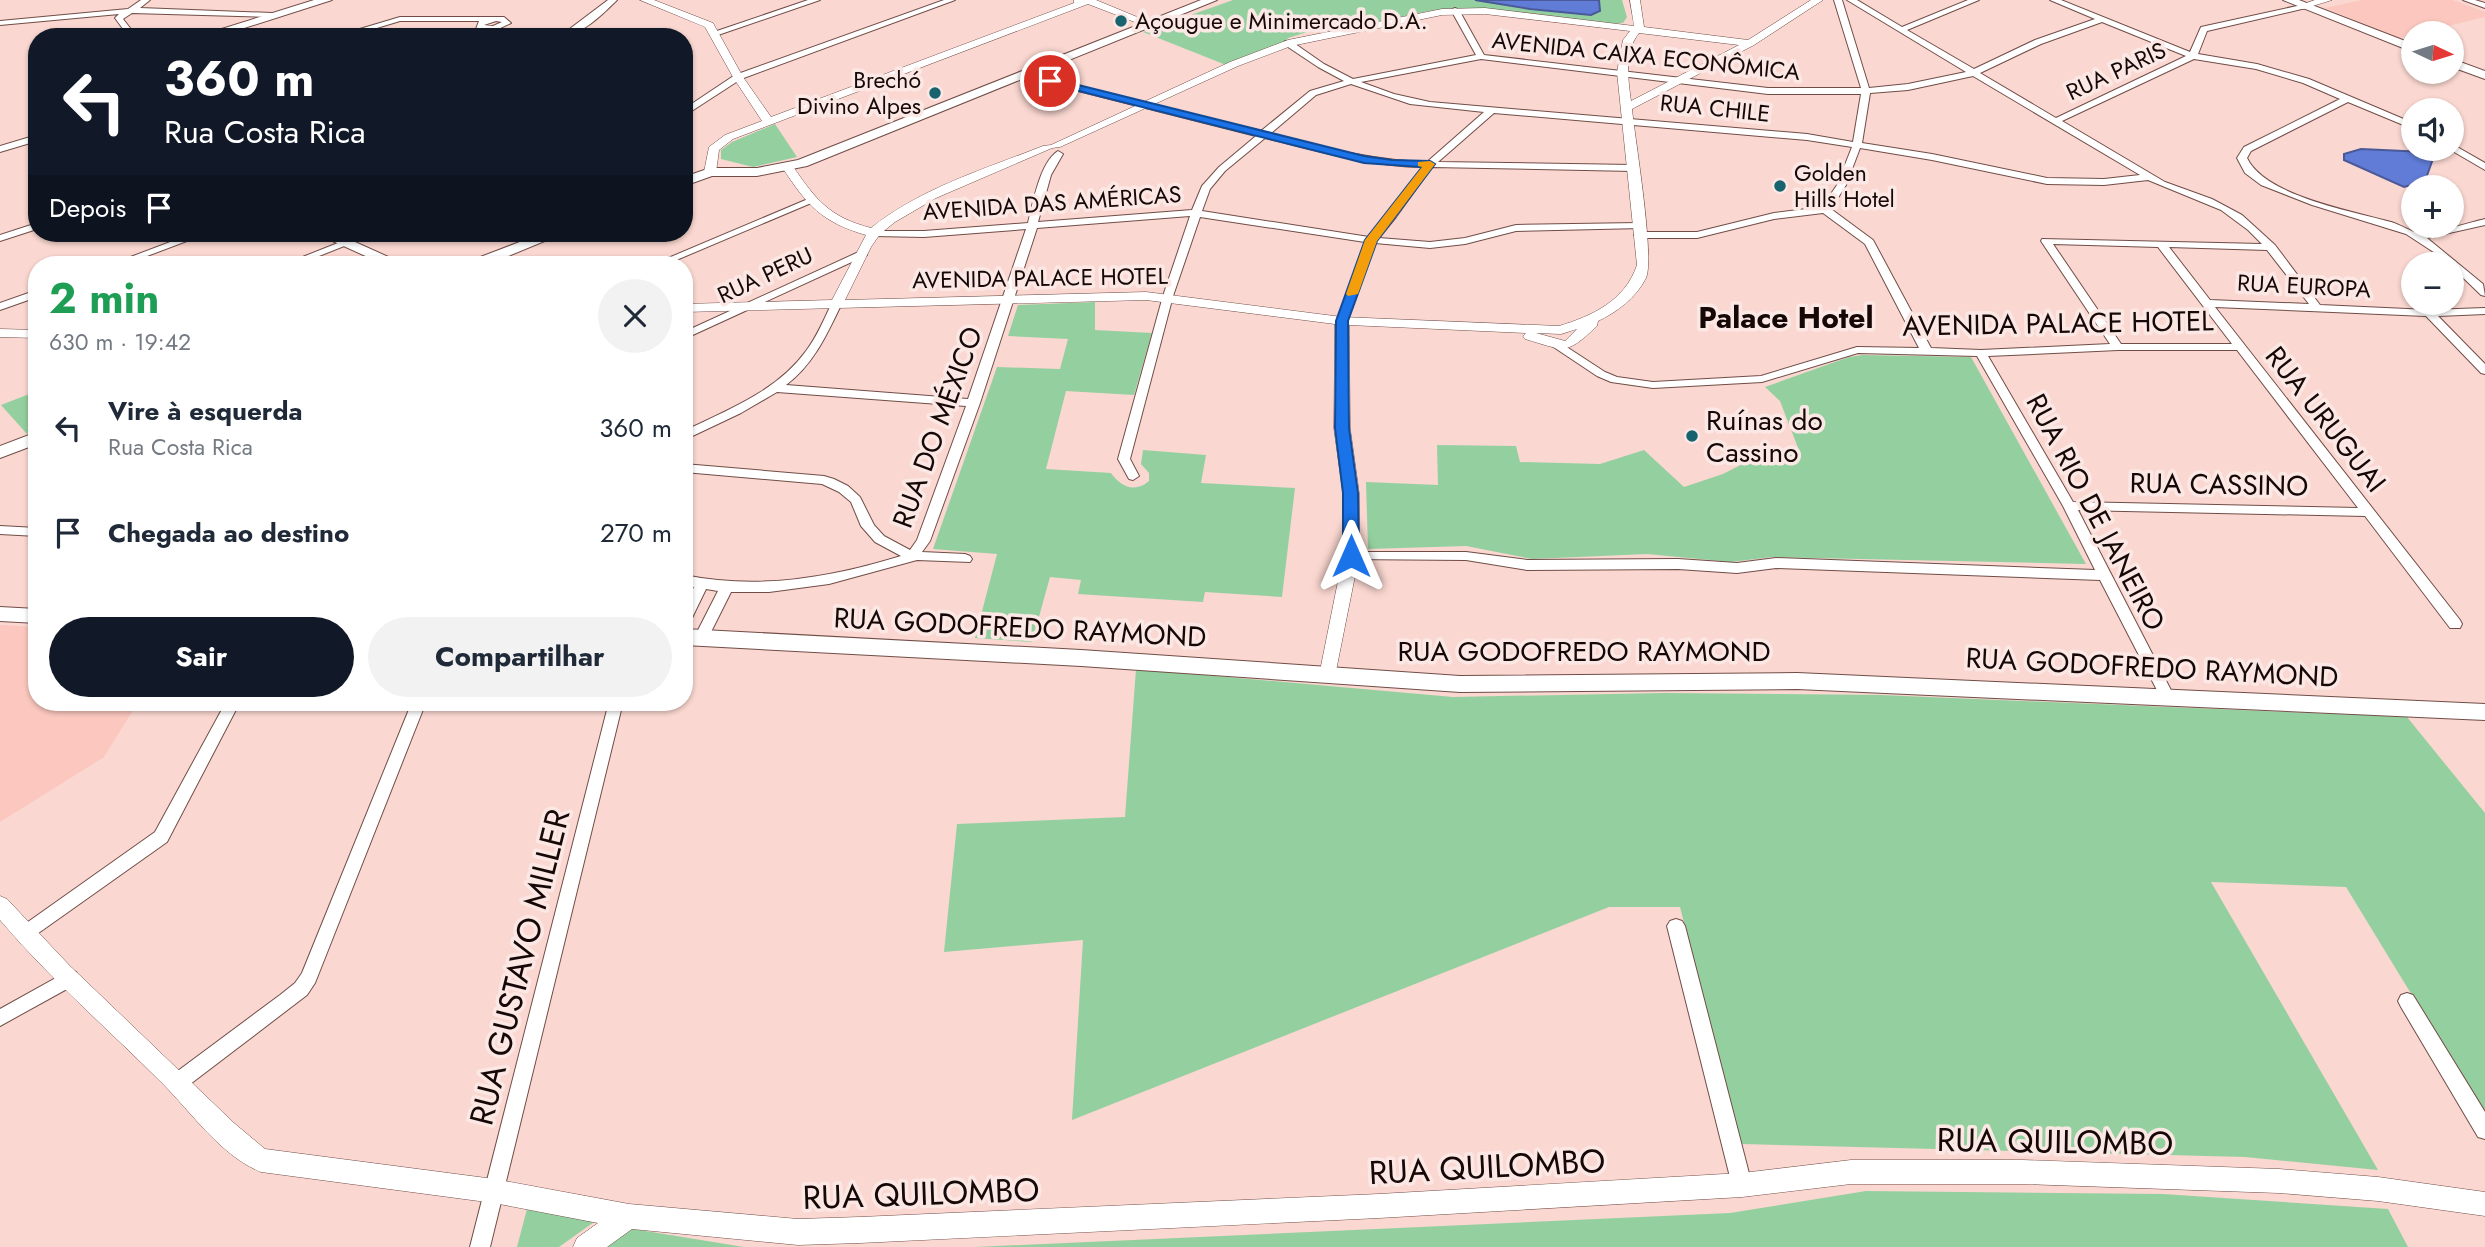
<!DOCTYPE html>
<html lang="pt">
<head>
<meta charset="utf-8">
<style>
	:root { --surface:#fff; --page:#f2f2f3; --text:#1f2937; --muted:#747a83; --accent:#111827 }
	body { margin:0; font-family:Jost,sans-serif; background:var(--page); color:var(--text); height:100vh; display:flex; flex-direction:column; font-size:26px; white-space:nowrap }
	* { box-sizing:border-box; margin:0 }
	p { font-size:23px; color:var(--muted) }
	.icon { flex:none; width:38px; height:38px; fill:none; stroke:currentColor; stroke-width:2; stroke-linecap:round; stroke-linejoin:round }
	.map { position:relative; flex:1; overflow:hidden }
	.drawer { position:absolute; left:28px; top:256px; width:665px; height:455px; display:flex; flex-direction:column; background:var(--surface); border-radius:28px; box-shadow:0 2px 5px #0004 }
	.drawer>* { flex:none }
	.guide { position:absolute; left:28px; top:28px; width:665px; height:214px; border-radius:28px; box-shadow:0 2px 5px #0004; background:#111827; color:#fff; overflow:hidden }
	.needle { width:46px; rotate:94deg }
	.controls { position:absolute; left:2401px; top:21px; display:grid; gap:14px }
	.controls a { display:grid; place-items:center; width:63px; height:63px; border-radius:50%; background:var(--surface); box-shadow:0 2px 5px #0004; font-size:35px }
	.pin { position:absolute; display:grid; place-items:center; width:60px; height:60px; color:#fff; margin:-30px; border:4px solid #fff; border-radius:50%; box-shadow:0 2px 7px #0007 }
	.me { position:absolute; width:77px; margin:-38px; rotate:0deg; stroke-linejoin:round; filter:drop-shadow(0 0 5px #0008) }
	.turn { display:flex; align-items:center; gap:24px; height:147px; padding:0 21px; font-size:32px }
	.turn .icon { width:91px; height:91px; stroke-width:2.5 }
	.turn b { display:block; font-size:49px; line-height:60px }
	.then { display:flex; align-items:center; height:66px; padding:0 21px; background:#0003; gap:14px; font-size:26px }
	.round { display:grid; place-items:center; flex:none; width:74px; height:74px; border-radius:37px; background:var(--page) }
	.summary { display:flex; align-items:center; justify-content:space-between; height:119px; padding:0 21px }
	h1 { font-size:42px; font-weight:700; line-height:52px; color:#1e9e55 }
	.cta { display:flex; gap:14px; margin-top:auto; padding:14px 21px }
	.cta a { flex:1; height:80px; border-radius:42px; background:var(--accent); color:#fff; font-size:28px; font-weight:700; line-height:80px; text-align:center }
	.cta a+a { background:var(--page); color:var(--text) }
	ul { padding:0; list-style:none }
	li { display:flex; align-items:center; gap:21px; height:105px; padding:0 21px }
	li div { flex:1 }
	li b { display:block; font-size:26px }
	li em { font-style:normal }
	.map>svg:first-child { display:block }
</style>
</head>
<body>
<div class="map">
<svg width="2485" height="1247" viewBox="0 0 2485 1247">
	<rect width="100%" height="100%" fill="#fad7d0"/>
	<path fill="#fbc7be" d="M2362,0H2453L2485,12V17L2398,38L2325,8Z
		M0,625L37,627V702H138L104,757L0,822Z"/>
	<path fill="#94d09f" d="M1233,0H1622L1627,17L1623,23L1612,24L1467,8L1429,11L1332,31L1317,29L1288,38L1286,41L1226,65L1143,32Z
		M775,124L797,157L753,167L721,159V150L732,142Z
		M1095,302V330L1152,333L1134,395L1066,391L1046,469L1111,473C1121,487 1135,493 1149,481V473L1141,464L1143,450L1206,455L1201,483L1295,488L1282,597L1205,592L1203,602L1078,594L1081,580L1050,577L1032,642L975,638L997,554L933,549L997,367L1060,369L1068,339L1008,336L1018,305Z
		M1863,355L1971,357L2086,564L1772,557L1731,562L1647,554L1532,559L1466,546L1368,549L1366,482L1438,485L1437,445L1516,446L1520,462L1600,464L1644,450L1684,487L1723,474L1762,454L1800,453L1780,401L1765,387L1849,357Z
		M37,391V430L27,434L1,405Z
		M1136,669L1453,697L1665,693L1881,695L2407,717L2485,813V1115L2346,887L2211,882L2378,1170L2245,1157L1741,1144L1680,907H1609L1072,1120L1083,940L944,952L957,824L1125,817Z
		M1866,1191L2163,1194L2388,1209L2408,1247H975L1730,1213Z
		M527,1209L594,1222L559,1247H517Z
		M627,1228L744,1247H603Z"/>
	<path fill="#617cd6" stroke="#4a5998" stroke-width="2" d="M1475,0H1599L1600,11L1591,15L1530,9Z
		M2361,149L2425,152L2434,156L2425,181L2404,187L2344,160V154Z"/>
	<g fill="none" stroke-linecap="round" stroke-linejoin="round">
		<defs>
			<path id="minor" d="M141,0H150L140,8L272,13L276,15L272,17L132,13L123,19L137,37H129L115,18L119,14L0,25V21L128,9Z
				M608,0H617C603,14 580,37 559,37Z
				M808,0H820L718,35L711,33Z
				M944,0H955L741,79L684,116V109L735,75Z
				M1834,0H1842L1869,88L1908,84L1966,72L1847,0H1857L1902,27L1968,0H1979L1907,30L1974,69L2035,40L2095,19L2050,0H2061L2190,52L2201,27L2306,4V8L2207,31L2198,54L2257,64L2309,79L2413,123V129L2348,102L2251,151L2247,158C2265,196 2352,211 2391,222C2401,225 2413,233 2422,234C2432,234 2472,222 2485,219V225L2427,238L2483,284L2485,296L2481,295L2452,267V264L2406,234L2312,205L2261,185L2245,173L2237,158L2244,147L2340,99L2303,83L2256,69L2194,59L2062,121L2165,182L2212,199L2242,215L2275,245L2320,305L2429,310L2485,308V314L2438,316L2485,364V374L2481,373L2426,316L2215,307L2460,620L2462,624L2460,628H2450L2365,516L2078,510L2174,696L2172,700H2162L2160,696L2100,580L1776,568L1737,573L1678,569L1527,570L1466,560L1346,559L1344,556L1351,552H1466L1527,560L1678,559L1737,563L1776,558L2095,570L2063,506L1977,356L1858,353L1762,382L1653,388L1611,382L1597,376L1549,344L1551,342H1559L1605,372L1617,377L1653,382L1761,376L1857,347L1919,348L1865,244L1823,213L1774,219L1697,238H1639L1634,235L1639,232H1697L1774,213L1822,207L1837,185L1852,147L1807,140L1494,113L1438,162L1633,165L1638,168L1633,171L1432,167L1396,217L1379,238L1430,242L1465,238L1516,225L1638,223L1642,224V228L1516,231L1465,244L1430,248L1375,243L1347,321L1342,324L1337,321L1365,242L1200,217L1173,296L1130,459L1139,476L1133,480L1129,479L1118,459L1163,296L1190,216L1037,228L980,403L930,541L922,552L965,554L970,556L972,559L970,562L917,560L829,584L769,592H731L706,642L701,643L694,638L718,591L706,589L689,624L684,626V606L694,587L684,585V575C758,590 830,578 901,556L875,542L861,526L851,502L839,492L822,484L684,472V464L824,476L834,479L848,486L860,497L874,525L884,536L910,550L917,540L966,406L777,392L741,413L684,440V431C728,410 777,391 806,351C817,337 824,319 832,303L837,300L842,303C827,334 814,364 786,385L968,399L1026,229L924,237L874,236L869,233L870,231H924L1028,223C1033,203 1040,162 1058,151L1063,154L1051,175L1038,222L1192,210L1202,186L1219,167L1256,136L1023,77V73L1261,131L1310,91L1344,81L1318,67L1285,45V41H1291L1324,64L1353,79L1476,55L1451,10L1455,8L1459,10L1484,55L1768,88H1861ZM2102,22L2186,56L2056,118L1980,73L2041,44ZM1481,59L1768,94H1861L1853,142L1807,134L1430,102L1394,94L1361,82ZM1973,76L2140,175L2104,179L2047,178L1932,154L1862,143L1870,93L1908,90ZM1351,84L1410,104L1484,112L1427,162C1372,161 1323,147 1270,134L1316,95ZM1265,138C1318,151 1368,166 1423,167L1390,213L1369,237L1202,211L1210,189L1225,171ZM1860,148L1932,160L2047,184L2104,185L2148,180L2221,210L2248,230L2262,244L2042,239L2041,241L2110,344L1981,350L1931,348L1873,240L1831,209L1846,185ZM2053,244L2158,247L2232,344H2121ZM2169,247L2267,250L2309,304L2210,300ZM2118,350H2237L2358,508L2073,502L1988,356Z
				M2463,0H2475L2485,3V8Z
				M400,17H504L511,23L494,31L476,29L479,21H400L347,37H333ZM496,21L502,22L493,26L484,25Z
				M37,135V141L0,152V146Z
				M2452,144L2485,163V170L2449,149H2452Z
				M808,199L816,201L667,264H654Z
				M37,223V229L0,241V235Z
				M194,233H208L126,264H112Z
				M363,233H377L299,264H285Z
				M863,250L867,251V255L684,339V332Z
				M37,290V297L0,310V303Z
				M0,526L37,528V536L0,534Z
				M226,702H240L167,842L30,939L24,941L18,939L15,934L18,929L155,832Z
				M412,702H426L315,983L307,995L185,1088L178,1091L171,1088L169,1082L171,1076L280,995L295,983L302,973Z
				M609,702H623L490,1247H470Z
				M1676,919L1682,921L1685,926L1752,1185L1749,1192L1742,1195L1735,1192L1732,1185L1667,926L1670,921Z
				M70,970L76,972L79,978L76,984L0,1026V1009Z
				M2407,993L2413,995L2485,1112V1139L2478,1137L2401,1007L2398,1001L2401,995Z"/>
			<path id="tertiary" d="M640,0H654L713,23L743,77L771,117L1074,3V0H1096L1154,24L1145,26L1088,4L733,139L719,150L716,172L710,176L704,172L709,147L725,135L762,121L733,77L705,27Z
				M1630,0H1640L1644,27L1748,40L1811,0H1823L1754,45L1632,109C1635,139 1655,258 1646,278C1636,298 1617,312 1598,321L1597,326C1565,356 1566,351 1525,339L1523,336L1526,333L1349,325L1350,428L1359,493V556L1334,681H1322L1319,676L1343,556V493L1334,428L1335,324L1146,300L684,312V304L832,300L866,235C821,222 807,205 782,167L784,165H792C816,200 829,217 871,228C921,188 985,169 1043,146L1051,145L1230,62L1288,40L1442,9L1485,8L1634,26ZM1485,14L1630,31L1623,40L1617,72L1637,265C1625,301 1592,316 1559,326L1342,317L1146,292L845,300L871,247L880,234L895,222L936,198L1052,148L1060,147L1238,66L1291,46L1442,15ZM1639,33L1739,45L1631,101C1628,79 1624,51 1639,33ZM1577,329L1565,341L1536,333L1561,334Z
				M2315,0H2332L2303,9L2298,6Z
				M0,329L37,330V338L0,337Z
				M0,896L7,899L69,965L234,1123L265,1149L494,1179L629,1204L798,1219L860,1217L1379,1194L1742,1173L1851,1160H2023L2279,1169L2378,1177L2485,1192V1216L2378,1201L2279,1193L2023,1184H1851L1742,1197L1379,1218L860,1243L798,1245L632,1229L607,1247H573L577,1238L598,1223L494,1203L261,1172C221,1156 192,1113 162,1083C108,1029 50,979 0,920Z"/>
			<path id="secondary" d="M314,0H332L216,37H196Z
				M1201,0H1217L807,166L757,176H712L684,186V177L710,168H757L798,160Z
				M2283,0H2299L2413,44V52Z
				M2452,59L2485,71V79L2452,67Z
				M315,233H335L404,264H383Z
				M543,233H564L489,264H468L470,261Z
				M37,432V444L0,458V446Z
				M0,607L37,609V623L0,621Z
				M684,629L1081,650L1460,676L1797,673L2485,704V720L1797,689L1460,692L1081,666L684,645Z"/>
		</defs>
		<use href="#minor" stroke="#714d47" stroke-width="2"/>
		<use href="#tertiary" stroke="#714d47" stroke-width="1"/>
		<use href="#secondary" stroke="#714d47" stroke-width="2"/>
		<use href="#minor" fill="#fff" fill-rule="evenodd"/>
		<use href="#tertiary" fill="#fff" fill-rule="evenodd"/>
		<use href="#secondary" fill="#fff" fill-rule="evenodd"/>
	</g>
	<path fill="#1a73e8" stroke="#114b97" stroke-width="2" d="M1050,78L1364,156L1392,160L1430,161L1435,164L1377,241L1348,321L1349,428L1358,493L1359,556L1356,559L1351,561L1343,556V493L1335,428L1336,321L1365,240L1422,167L1364,163L1047,83V79Z"/>
	<path fill="#f59e0b" d="M1430,161L1435,164L1377,241L1358,294L1348,296L1346,294L1365,240L1422,167L1418,166V162Z"/>
	<g fill="#18636e" stroke="#fbe8e5" stroke-width="2.5">
		<circle cx="1121" cy="21" r="7"/>
		<circle cx="935" cy="93" r="7"/>
		<circle cx="1780" cy="186" r="7"/>
		<circle cx="1692" cy="436" r="7"/>
	</g>
	<g text-anchor="middle" stroke-width="7" stroke-linejoin="round" paint-order="stroke">
		<g font-size="23" fill="#160806" stroke="#fbe8e5" text-anchor="start">
			<text x="1135" y="29">Açougue e Minimercado D.A.</text>
			<text x="921" y="88" text-anchor="end">Brechó<tspan x="921" dy="26">Divino Alpes</tspan></text>
			<text x="1794" y="181">Golden<tspan x="1794" dy="26">Hills Hotel</tspan></text>
		</g>
		<g font-size="23" fill="#160806" stroke="#fbe8e5">
			<text transform="translate(1646 56) rotate(6)" y="8">AVENIDA CAIXA ECONÔMICA</text>
			<text transform="translate(2116 71) rotate(-25)" y="8">RUA PARIS</text>
			<text transform="translate(1715 108) rotate(6)" y="8">RUA CHILE</text>
			<text transform="translate(1052 203) rotate(-4)" y="8">AVENIDA DAS AMÉRICAS</text>
			<text transform="translate(765 275) rotate(-25)" y="8">RUA PERU</text>
			<text transform="translate(1040 278) rotate(-1)" y="8">AVENIDA PALACE HOTEL</text>
			<text transform="translate(2304 286) rotate(3)" y="8">RUA EUROPA</text>
		</g>
		<g font-size="28" fill="#160806" stroke="#fbe8e5">
			<text transform="translate(2058 323) rotate(-1)" y="10">AVENIDA PALACE HOTEL</text>
			<text transform="translate(2326 419) rotate(52)" y="10">RUA URUGUAI</text>
			<text transform="translate(937 427) rotate(-70)" y="10">RUA DO MÉXICO</text>
			<text transform="translate(2219 484) rotate(1)" y="10">RUA CASSINO</text>
			<text transform="translate(2096 512) rotate(62)" y="10">RUA RIO DE JANEIRO</text>
			<text transform="translate(1020 627) rotate(3)" y="10">RUA GODOFREDO RAYMOND</text>
			<text x="1584" y="661">RUA GODOFREDO RAYMOND</text>
			<text transform="translate(2152 667) rotate(3)" y="10">RUA GODOFREDO RAYMOND</text>
		</g>
		<g font-size="28" fill="#160806" stroke="#fbe8e5" text-anchor="start">
			<text x="1706" y="430">Ruínas do<tspan x="1706" dy="32">Cassino</tspan></text>
		</g>
		<g font-size="30" font-weight="bold" fill="#160806" stroke="#fbe8e5">
			<text x="1786" y="328">Palace Hotel</text>
		</g>
		<g font-size="33" fill="#160806" stroke="#fbe8e5">
			<text transform="translate(519 967) rotate(-76)" y="12">RUA GUSTAVO MILLER</text>
			<text transform="translate(2055 1141) rotate(1)" y="12">RUA QUILOMBO</text>
			<text transform="translate(1487 1166) rotate(-3)" y="12">RUA QUILOMBO</text>
			<text transform="translate(921 1193) rotate(-2)" y="12">RUA QUILOMBO</text>
		</g>
	</g>
</svg>
<div class="controls">
<a><svg class="needle" viewBox="-14 -14 28 28"><path d="M0-13l5 13h-10z" fill="#e53935"/><path d="M0 13l5-13h-10z" fill="#747a83"/></svg></a>
<a><svg class="icon" aria-label="sound" viewBox="0 0 24 24"><path d="M4 9h4l5-4v14l-5-4H4zM17 9q2 3 0 6"/></svg></a>
<a>+</a>
<a>−</a>
</div>
<div class="pin" style="left:1050px;top:81px;background:#d93025"><svg class="icon" aria-label="arrive" viewBox="0 0 24 24"><path d="M6 21V4h12l-3 4 3 4H6"/></svg></div>
<svg class="me" style="left:1351px;top:556px" viewBox="-20 -20 40 40"><path d="M0-17L14 15 0 8-14 15z" fill="#1a73e8" stroke="#fff" stroke-width="4"/></svg>
<div class="guide">
<div class="turn"><svg class="icon" aria-label="left" viewBox="0 0 24 24"><path d="M17 20v-9H6M10 6l-5 5 5 5"/></svg><div><b>360 m</b>Rua Costa Rica</div></div>
<div class="then">Depois<svg class="icon" aria-label="arrive" viewBox="0 0 24 24"><path d="M6 21V4h12l-3 4 3 4H6"/></svg></div>
</div>
<section class="drawer">
<div class="summary"><div><h1>2 min</h1><p>630 m · 19:42</p></div><a class="round"><svg class="icon" aria-label="close" viewBox="0 0 24 24"><path d="M6 6l12 12M18 6L6 18"/></svg></a></div>
<ul>
<li><svg class="icon" aria-label="left" viewBox="0 0 24 24"><path d="M17 20v-9H6M10 6l-5 5 5 5"/></svg><div><b>Vire à esquerda</b><p>Rua Costa Rica</p></div><em>360 m</em></li>
<li><svg class="icon" aria-label="arrive" viewBox="0 0 24 24"><path d="M6 21V4h12l-3 4 3 4H6"/></svg><div><b>Chegada ao destino</b></div><em>270 m</em></li>
</ul>
<div class="cta"><a>Sair</a><a>Compartilhar</a></div>
</section>
</div>
</body>
</html>
